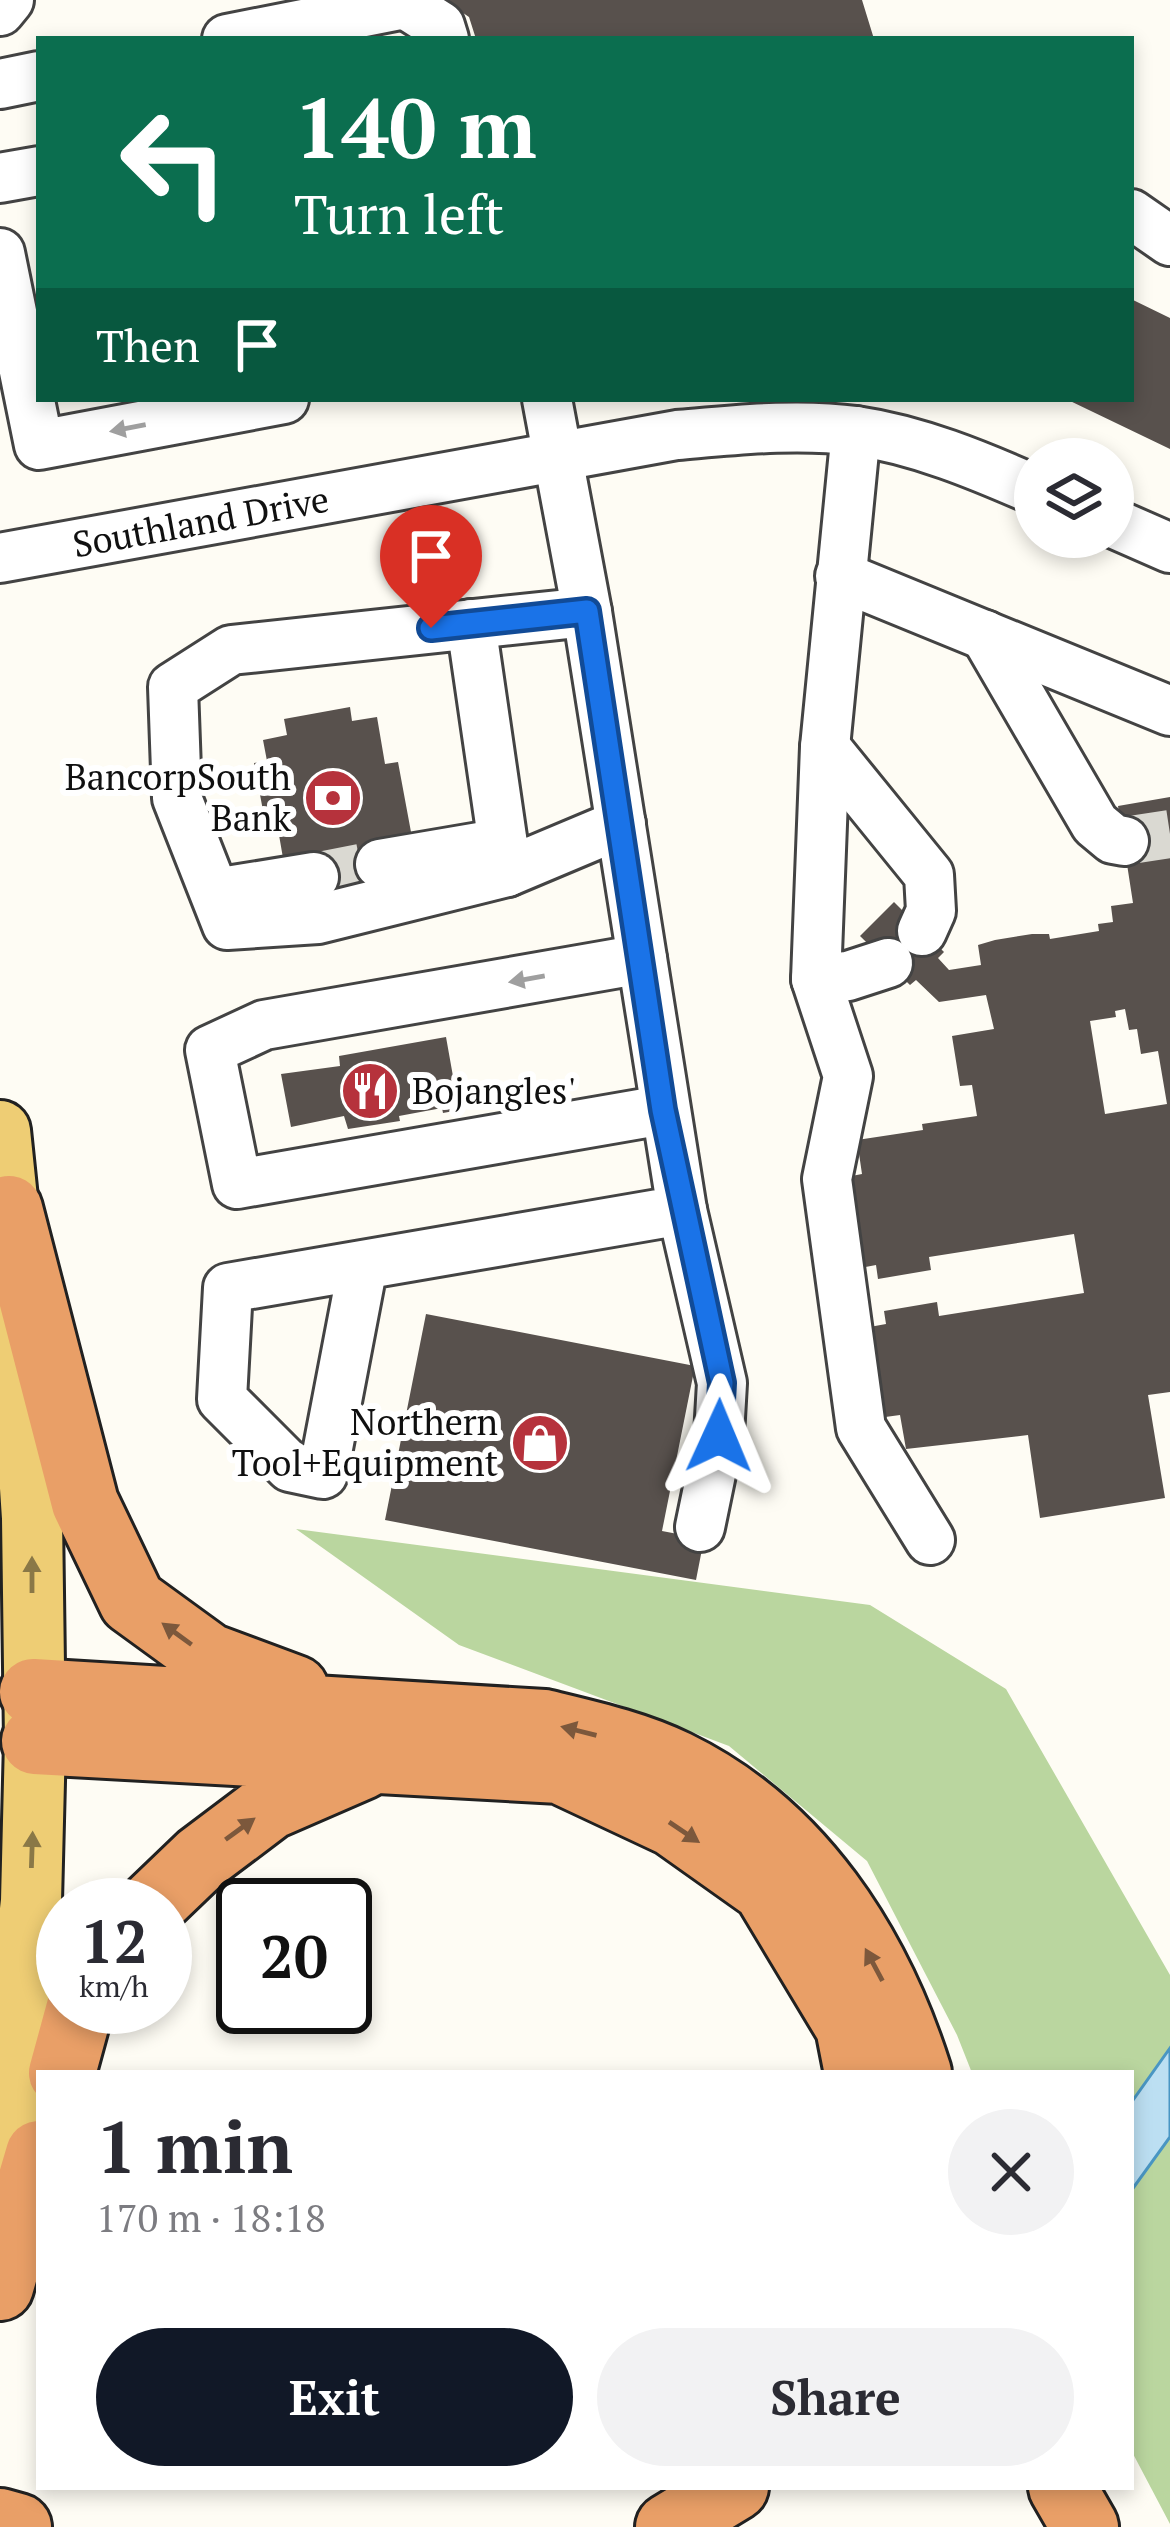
<!DOCTYPE html>
<html lang="en">
<head>
<meta charset="utf-8">
<style>
	:root { --surface:#fff; --page:#f2f2f3; --text:#2b2b33; --muted:#7c7c81; --accent:#111827 }
	body { margin:0; font-family:"PT Serif",serif; background:var(--page); color:var(--text); height:100vh; display:flex; flex-direction:column; font-size:45px; white-space:nowrap }
	* { box-sizing:border-box; margin:0 }
	p { font-size:39px; color:var(--muted) }
	.icon { flex:none; width:66px; height:66px; fill:none; stroke:currentColor; stroke-width:2; stroke-linecap:round; stroke-linejoin:round }
	.map { position:relative; flex:1; overflow:hidden }
	.sheet { position:absolute; left:36px; top:2070px; width:1098px; height:420px; display:flex; flex-direction:column; background:var(--surface); border-radius:0px; box-shadow:0 6px 18px #0003 }
	.sheet>* { flex:none }
	.banner { position:absolute; left:36px; top:36px; width:1098px; height:366px; border-radius:0px; box-shadow:0 6px 18px #0003; background:#0b6e4f; color:#fff; overflow:hidden }
	.controls { position:absolute; left:1014px; top:438px; display:grid; gap:24px }
	.controls a { display:grid; place-items:center; width:120px; height:120px; border-radius:50%; background:var(--surface); box-shadow:0 6px 18px #0003; font-size:60px }
	.speed { position:absolute; left:36px; top:1878px; display:flex; gap:24px; font-size:60px; font-weight:700; text-align:center }
	.speed>* { display:grid; place-content:center; width:156px; height:156px; border-radius:50%; background:var(--surface); box-shadow:0 6px 18px #0003; line-height:1 }
	.speed small { font-size:30px; font-weight:400 }
	.speed .limit { border:6px solid #111; border-radius:18px; background:#fff; color:#111 }
	.pin { position:absolute; display:grid; place-items:center; width:102px; height:102px; color:#fff; margin:-123px -51px; border-radius:50% 50% 50% 0; rotate:-45deg; box-shadow:0 0 12px #0007 }
	.pin .icon { rotate:45deg }
	.me { position:absolute; width:132px; margin:-66px; rotate:1deg; stroke-linejoin:round; filter:drop-shadow(0 0 9px #0008) }
	.turn { display:flex; align-items:center; gap:42px; height:252px; padding:0 60px; font-size:54px }
	.turn .icon { width:156px; height:156px; stroke-width:2.5 }
	.turn b { display:block; font-size:84px; line-height:102px }
	.then { display:flex; align-items:center; height:114px; padding:0 60px; background:#0003; gap:24px; font-size:45px }
	.round { display:grid; place-items:center; flex:none; width:126px; height:126px; border-radius:63px; background:var(--page) }
	.overview { display:flex; align-items:center; justify-content:space-between; height:204px; padding:0 60px }
	h1 { font-size:72px; font-weight:700; line-height:90px }
	.button { display:flex; gap:24px; margin-top:auto; padding:24px 60px }
	.button a { flex:1; height:138px; border-radius:72px; background:var(--accent); color:#fff; font-size:48px; font-weight:700; line-height:138px; text-align:center }
	.button a+a { background:var(--page); color:var(--text) }
	.map>svg:first-child { display:block }
</style>
</head>
<body>
<div class="map">
<svg width="1170" height="2527" viewBox="0 0 1170 2527">
	<rect width="100%" height="100%" fill="#fefcf4"/>
	<path fill="#bad69f" d="M296,1529L870,1605L1006,1689L1170,1975V2048L1131,2103V2073H972L957,2035L867,1861L729,1746L459,1645Z
		M1170,2137V2524L1131,2450V2191Z"/>
	<path fill="#bcdff2" stroke="#4996c3" stroke-width="3" d="M1170,2048V2137L1131,2191V2103Z"/>
	<path fill="#58514d" fill-rule="evenodd" d="M444,0H862L874,39H476L469,17Z
		M1131,299L1170,318V449L1066,399H1131Z
		M350,707L352,721L377,717L385,764L398,762L411,832L376,839L385,892L319,904L283,858L279,835L268,837L254,763L267,761L263,740L287,735L284,719Z
		M1170,797V1392L1148,1395L1165,1498L1040,1518L1028,1435L906,1449L900,1415L878,1418L864,1328L886,1324L884,1311L937,1302L939,1316L1084,1293L1074,1234L929,1257L931,1270L878,1279L876,1265L855,1269L841,1178L862,1174L857,1140L923,1130L922,1124L977,1116L972,1085L960,1086L952,1036L994,1029L986,995L939,1002L916,980L910,985L860,936L894,902L944,952L938,958L949,970L981,965L978,945L995,940L1032,934H1049L1050,939L1099,931L1098,924L1113,922L1111,906L1133,903L1118,806ZM1125,1009L1129,1030L1137,1029L1141,1054L1158,1051L1167,1104L1105,1114L1090,1021L1116,1017L1115,1011Z
		M446,1037L459,1110L443,1113L442,1108L399,1116L400,1121L348,1129L344,1116L291,1127L281,1074L340,1066L339,1056Z
		M426,1314L695,1366L662,1531L704,1539L696,1580L385,1520Z"/>
	<g fill="none" stroke-linecap="round" stroke-linejoin="round">
		<path stroke="#dad9d2" stroke-width="48" stroke-dasharray="48 24" stroke-linecap="butt" d="M1124,841L1170,834
			M314,877L380,864"/>
		<defs>
			<g id="minor">
				<path d="M399,0L440,26L444,39"/>
				<path d="M0,11L9,0"/>
				<path d="M227,39L405,4"/>
				<path d="M0,84L39,76"/>
				<path d="M0,178L39,171"/>
				<path d="M1131,214L1170,241"/>
				<path d="M0,253L39,445L284,399"/>
				<path d="M856,431L825,747L816,979L848,1076L827,1179L861,1428L930,1540"/>
				<path d="M1113,523L1170,548"/>
				<path id="s1" d="M0,558L677,435C736,430 797,423 856,431C918,440 978,465 1035,490"/>
				<path d="M840,576L1170,711"/>
				<path d="M587,612L231,650L173,687L177,798L227,925L318,919L507,872L621,824"/>
				<path d="M471,624L507,872"/>
				<path d="M985,635L1095,824L1113,839L1124,841"/>
				<path d="M825,747L929,875L931,911L922,931"/>
				<path d="M380,864L503,843"/>
				<path d="M215,893L314,877"/>
				<path d="M642,959L264,1025L210,1050L237,1184L663,1110"/>
				<path d="M816,979L848,976L888,963"/>
				<path d="M682,1210L722,1383L719,1435L700,1527"/>
				<path d="M363,1265L323,1474L290,1467L222,1399L228,1288L682,1210L587,612L547,399"/>
			</g>
			<path id="major" d="M0,1131L18,1305L32,1518L35,1741L31,1901L0,2176"/>
			<path id="highway" d="M9,1209L85,1503L132,1601L209,1657L295,1689
				M33,1692L544,1723C589,1734 635,1744 676,1764C801,1825 877,1944 918,2073
				M35,1741L560,1770L673,1823L766,1889L849,2027L858,2073
				M152,1905L201,1858L270,1806L362,1766
				M62,2073L80,2007
				M0,2287L39,2154
				M1062,2487L1085,2527
				M0,2522L18,2527
				M669,2527L735,2487"/>
		</defs>
		<use href="#minor" stroke="#434343" stroke-width="54"/>
		<use href="#major" stroke="#212121" stroke-width="66"/>
		<use href="#highway" stroke="#212121" stroke-width="72"/>
		<use href="#minor" stroke="#fff" stroke-width="48"/>
		<use href="#major" stroke="#eecd74" stroke-width="60"/>
		<use href="#highway" stroke="#e99f67" stroke-width="66"/>
	</g>
	<defs><path id="oneway-solid" d="M-6-.8H1V-3.2L6.5 0L1 3.2V.8H-6Z" transform="scale(3)"/></defs>
	<g fill="#9f9f9f">
		<use href="#oneway-solid" transform="translate(128 428) rotate(169)"/>
		<use href="#oneway-solid" transform="translate(527 979) rotate(170)"/>
	</g>
	<g fill="#8a7847">
		<use href="#oneway-solid" transform="translate(32 1575) rotate(-90)"/>
		<use href="#oneway-solid" transform="translate(32 1850) rotate(-88)"/>
	</g>
	<g fill="#7c583c">
		<use href="#oneway-solid" transform="translate(177 1634) rotate(-144)"/>
		<use href="#oneway-solid" transform="translate(579 1731) rotate(-166)"/>
		<use href="#oneway-solid" transform="translate(240 1829) rotate(-36)"/>
		<use href="#oneway-solid" transform="translate(684 1832) rotate(34)"/>
		<use href="#oneway-solid" transform="translate(874 1965) rotate(-118)"/>
	</g>
	<g fill="none" stroke-linecap="round" stroke-linejoin="round">
		<defs>
			<path id="route" d="M431,628L587,611L663,1110L722,1383L719,1436"/>
		</defs>
		<use href="#route" stroke="#114b97" stroke-width="30"/>
		<use href="#route" stroke="#1a73e8" stroke-width="21"/>
	</g>
	<defs>
		<symbol id="bank-disc" viewBox="-11 -11 22 22"><circle r="9.5" fill="#b6323c" stroke="#fff"/><path d="M-6-4H6V4H-6ZM0-2.3a2.3 2.3 0 1 0 0 4.6a2.3 2.3 0 1 0 0-4.6Z" fill="#fff"/></symbol>
		<symbol id="restaurant-disc" viewBox="-11 -11 22 22"><circle r="9.5" fill="#b6323c" stroke="#fff"/><path d="M-5-6h1v4h1v-4h1v4h1v-4h1v5L-1.5 .5V6h-2V.5L-5-1ZM5-6V6H3V1.5H1.5Q1.5-4 5-6Z" fill="#fff"/></symbol>
		<symbol id="shop-disc" viewBox="-11 -11 22 22"><circle r="9.5" fill="#b6323c" stroke="#fff"/><path d="M-5-2.5h2.3a2.7 3.5 0 0 1 5.4 0H5L5.5 6h-11ZM-1.5-2.5h3a1.5 2.3 0 0 0-3 0Z" fill="#fff"/></symbol>
	</defs>
	<g fill-rule="evenodd">
		<use href="#bank-disc" x="300" y="765" width="66" height="66"/>
		<use href="#restaurant-disc" x="337" y="1058" width="66" height="66"/>
		<use href="#shop-disc" x="507" y="1410" width="66" height="66"/>
	</g>
	<g text-anchor="middle" stroke-width="12" stroke-linejoin="round" paint-order="stroke">
		<g font-size="36" fill="#101010" stroke="#fff">
			<text dy="13" stroke="none"><textPath href="#s1" startOffset="204">Southland Drive</textPath></text>
		</g>
		<g font-size="36" fill="#101010" stroke="#fff" text-anchor="end">
			<text x="291" y="790">BancorpSouth<tspan x="291" dy="41">Bank</tspan></text>
			<text x="412" y="1104" text-anchor="start">Bojangles'</text>
			<text x="498" y="1435">Northern<tspan x="498" dy="41">Tool+Equipment</tspan></text>
		</g>
	</g>
</svg>
<div class="controls">
<a><svg class="icon" aria-label="layers" viewBox="0 0 24 24"><path d="M12 4l9 5-9 5-9-5zM3 14l9 5 9-5"/></svg></a>
</div>
<div class="speed"><div>12<small>km/h</small></div><div class="limit">20</div></div>
<div class="pin" style="left:431px;top:628px;background:#d93025"><svg class="icon" aria-label="arrive" viewBox="0 0 24 24"><path d="M6 21V4h12l-3 4 3 4H6"/></svg></div>
<svg class="me" style="left:719px;top:1436px" viewBox="-20 -20 40 40"><path d="M0-17L14 15 0 8-14 15z" fill="#1a73e8" stroke="#fff" stroke-width="4"/></svg>
<div class="banner">
<div class="turn"><svg class="icon" aria-label="left" viewBox="0 0 24 24"><path d="M17 20v-9H6M10 6l-5 5 5 5"/></svg><div><b>140 m</b>Turn left</div></div>
<div class="then">Then<svg class="icon" aria-label="arrive" viewBox="0 0 24 24"><path d="M6 21V4h12l-3 4 3 4H6"/></svg></div>
</div>
<section class="sheet">
<div class="overview"><div><h1>1 min</h1><p>170 m · 18:18</p></div><a class="round"><svg class="icon" aria-label="close" viewBox="0 0 24 24"><path d="M6 6l12 12M18 6L6 18"/></svg></a></div>
<div class="button"><a>Exit</a><a>Share</a></div>
</section>
</div>
</body>
</html>
